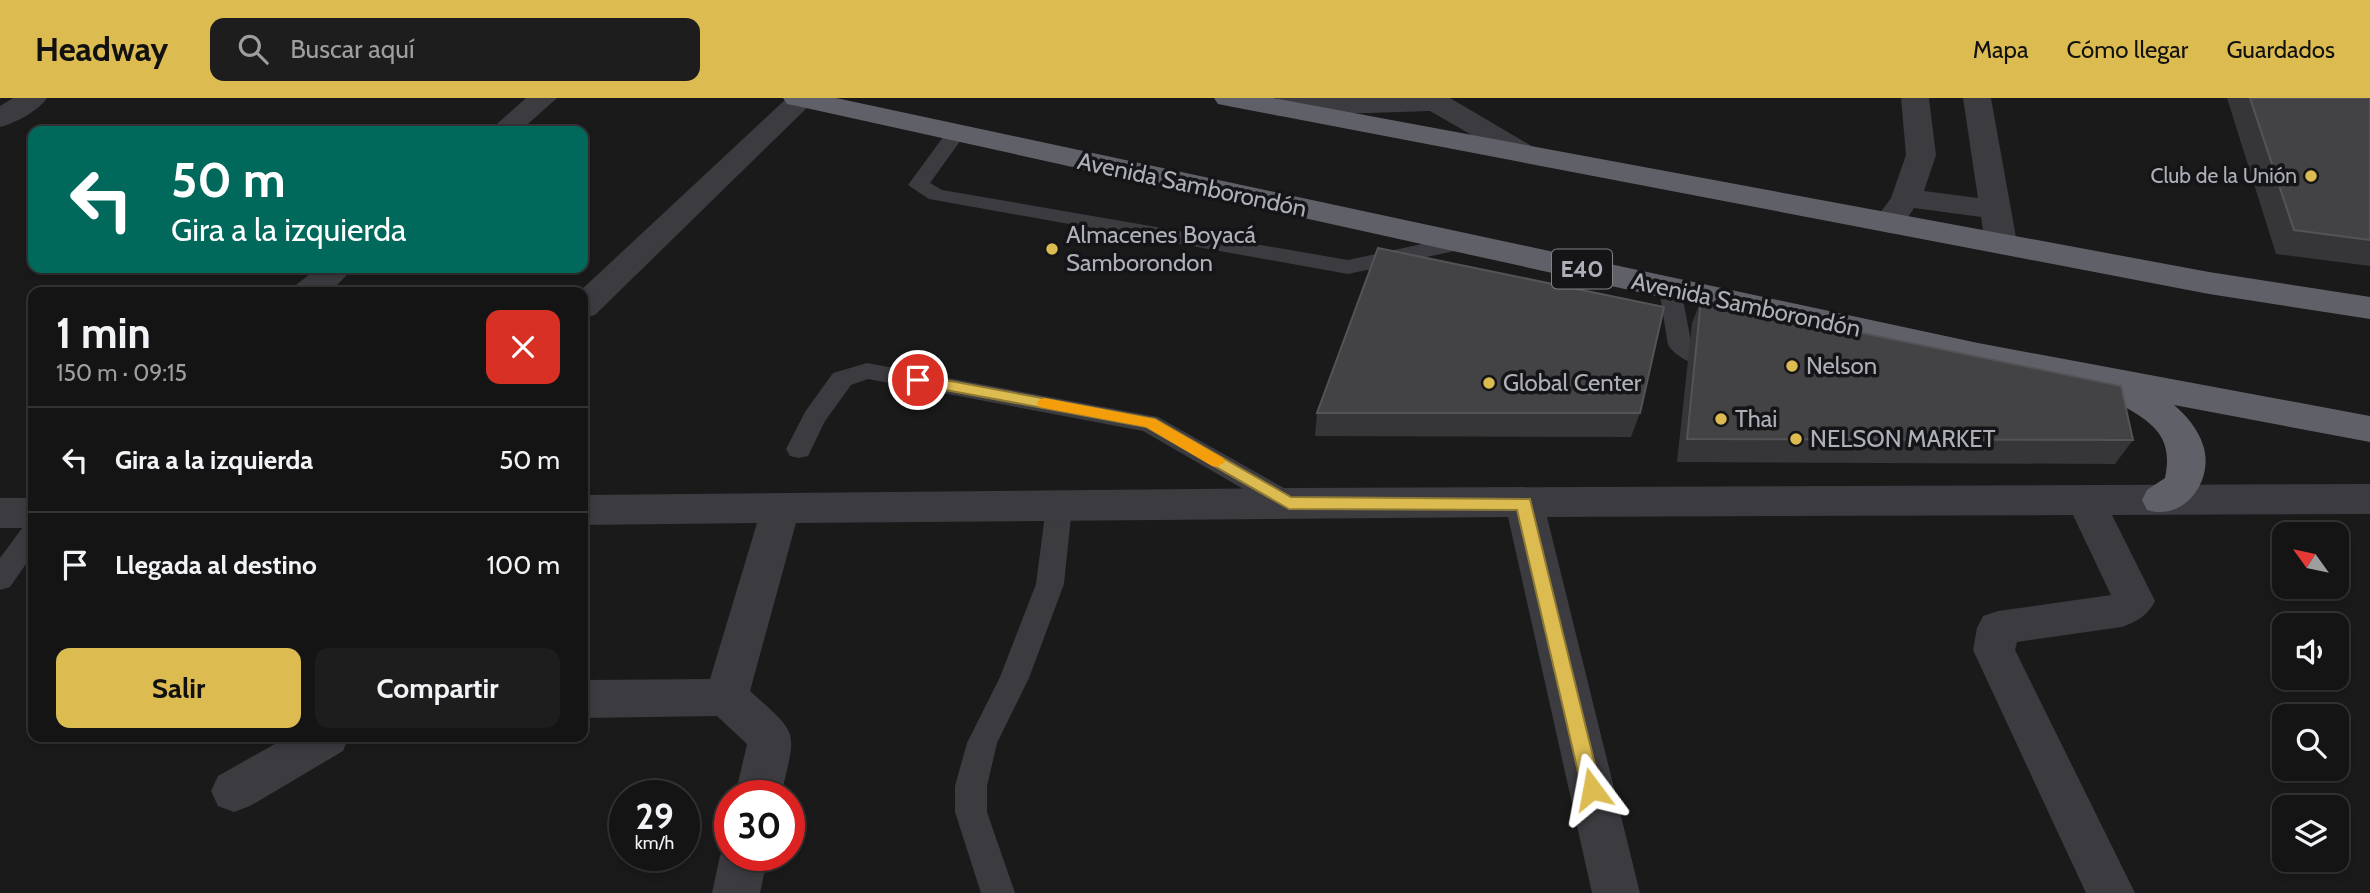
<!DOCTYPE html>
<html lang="es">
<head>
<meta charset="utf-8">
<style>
	:root { --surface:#141414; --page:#1d1d1d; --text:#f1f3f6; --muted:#9d9ea0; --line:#333334; --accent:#dcbb51 }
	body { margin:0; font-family:Cabin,sans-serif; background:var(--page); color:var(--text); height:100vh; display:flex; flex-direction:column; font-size:26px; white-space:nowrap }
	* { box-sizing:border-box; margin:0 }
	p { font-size:23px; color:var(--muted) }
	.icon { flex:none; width:38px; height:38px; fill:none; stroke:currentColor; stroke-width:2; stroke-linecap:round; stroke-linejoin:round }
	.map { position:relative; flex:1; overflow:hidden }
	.drawer { position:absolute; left:28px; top:189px; width:560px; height:455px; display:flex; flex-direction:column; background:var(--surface); border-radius:14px; box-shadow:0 4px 10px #0003,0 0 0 2px var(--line) }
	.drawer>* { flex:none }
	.guide { position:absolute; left:28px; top:28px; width:560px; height:147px; border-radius:14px; box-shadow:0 4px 10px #0003,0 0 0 2px var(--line); background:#00695c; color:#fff; overflow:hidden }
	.needle { width:46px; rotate:303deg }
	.controls { position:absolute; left:2272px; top:424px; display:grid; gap:14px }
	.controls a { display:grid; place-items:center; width:77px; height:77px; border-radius:14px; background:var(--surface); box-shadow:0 4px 10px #0003,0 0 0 2px var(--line); font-size:35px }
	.speed { position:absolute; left:609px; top:682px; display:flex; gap:14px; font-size:35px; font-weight:700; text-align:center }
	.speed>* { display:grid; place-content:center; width:91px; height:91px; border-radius:50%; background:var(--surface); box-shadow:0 4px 10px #0003,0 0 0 2px var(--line); line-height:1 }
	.speed small { font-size:18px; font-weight:400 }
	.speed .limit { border:10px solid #d22; background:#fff; color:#111 }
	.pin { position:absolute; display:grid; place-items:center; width:60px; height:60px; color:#fff; margin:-30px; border:4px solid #fff; border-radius:50%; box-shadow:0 2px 7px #0007 }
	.me { position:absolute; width:77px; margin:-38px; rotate:347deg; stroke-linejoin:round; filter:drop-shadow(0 0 5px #0008) }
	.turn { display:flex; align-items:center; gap:24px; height:147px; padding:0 28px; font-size:32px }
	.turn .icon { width:91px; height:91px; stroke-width:2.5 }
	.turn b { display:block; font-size:49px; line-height:60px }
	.round { display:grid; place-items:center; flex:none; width:74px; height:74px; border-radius:14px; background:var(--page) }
	.summary { display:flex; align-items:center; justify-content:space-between; height:119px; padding:0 28px }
	h1 { font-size:42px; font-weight:700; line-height:52px }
	.action { display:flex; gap:14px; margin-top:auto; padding:14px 28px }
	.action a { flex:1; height:80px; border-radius:14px; background:var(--accent); color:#111; font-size:28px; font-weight:700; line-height:80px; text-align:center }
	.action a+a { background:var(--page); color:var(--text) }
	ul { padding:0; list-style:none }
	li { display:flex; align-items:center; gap:21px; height:105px; padding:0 28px; border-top:2px solid var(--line) }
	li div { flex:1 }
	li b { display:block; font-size:26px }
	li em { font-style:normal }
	header { display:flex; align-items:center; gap:42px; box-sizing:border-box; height:98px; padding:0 35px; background:var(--accent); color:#111 }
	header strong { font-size:33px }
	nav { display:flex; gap:38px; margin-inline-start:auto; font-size:24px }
	.search { width:490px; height:63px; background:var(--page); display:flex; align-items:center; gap:18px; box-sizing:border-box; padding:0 24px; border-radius:14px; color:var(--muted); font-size:26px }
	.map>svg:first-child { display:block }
</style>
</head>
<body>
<header>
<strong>Headway</strong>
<div class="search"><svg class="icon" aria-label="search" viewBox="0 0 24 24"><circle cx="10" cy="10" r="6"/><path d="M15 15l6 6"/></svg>Buscar aquí</div>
<nav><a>Mapa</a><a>Cómo llegar</a><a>Guardados</a></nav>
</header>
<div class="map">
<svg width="2370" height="795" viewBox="0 0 2370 795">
	<rect width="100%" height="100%" fill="#1a1a1b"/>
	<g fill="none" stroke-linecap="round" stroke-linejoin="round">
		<path fill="#3b3b40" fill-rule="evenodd" d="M956,29L963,31L966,35L930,85L942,92L1348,162L1459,138L1467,140L1470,145L1467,150L1459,152L1348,176L929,101L908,87L949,31Z
			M1670,184L1678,186L1681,191L1691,243L1711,254L1730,259L1734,265L1730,271C1712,276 1678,263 1668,247L1659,191L1662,186Z
			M867,265L1158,319L1298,398L1302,405L1298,412L1289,415L1280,412L1143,333L868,281L851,287L825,323L808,358L799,360L790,358L786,351L805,314L833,275Z
			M1059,399L1068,402L1072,409L1064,486L1029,580L997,645L987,688V714L1015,795H981L955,714V688L967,645L1000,579L1036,486L1046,409L1050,402Z
			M33,426V456L10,489L0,492V460L23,429Z"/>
		<path fill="#3b3b40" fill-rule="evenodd" d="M13,0H47C38,13 16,25 0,29V8Z
			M526,0H557L520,33H489Z
			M787,0L816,1L595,217L583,220V194H579Z
			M1278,0H1450L1535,50L1540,56L1535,62L1525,65L1515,62L1430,13L1278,18L1268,15L1264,9L1268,3Z
			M1901,0H1929L1936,57L1924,93L1978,100L1963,0H1991L2017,145L2012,152L2001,155L1990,152L1985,145L1981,119L1914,110L1900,132L1889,135L1878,132L1873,125L1891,100L1906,57Z
			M318,170H354L330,194H293L297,186Z
			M2370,386V416L2112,417L2155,503C2147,518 2138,523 2122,529L2017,544L2015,552L2135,795H2086L1973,552L1977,530L1983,518L1998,513L2111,497L2073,417L1547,419L1640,795H1592L1508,419L796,425L750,593C801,639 796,631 781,698H735L747,646L717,618L583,620V582L710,581L757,425L583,427V397L1289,390Z
			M0,400H33V430H0Z
			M287,639H349L343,653L250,708L234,714L218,708L211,693L218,678Z
			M730,741V758H768L760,795H712L720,758Z"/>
		<path fill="#606068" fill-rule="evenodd" d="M783,0H836L1978,245L2370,318V344L2174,307C2186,317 2198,331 2203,347C2215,382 2184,424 2147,412L2142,402L2147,392L2165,380C2173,342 2157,327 2125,309C2116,304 2110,303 2104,293L1978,269L797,8L787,6Z
			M1214,0H1273L2209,174L2370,199V221L2209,196L1228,8L1218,6Z"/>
	</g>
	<path fill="#363639" d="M2227,0H2370V168L2276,156Z
		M1701,202L2133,342L2115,366L1677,364L1692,225Z
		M1317,315H1640L1631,339L1315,338Z"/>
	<path fill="#434346" stroke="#545458" stroke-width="2" d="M2250,0H2370V142L2294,132Z
		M1378,150L1664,209L1640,315H1317Z
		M1701,202L2121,288L2133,342L1687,341Z"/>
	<path fill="#dcbb51" stroke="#8f7a35" stroke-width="2" d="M918,277L1155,321L1291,399L1530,401L1601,691L1598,697L1592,700L1585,697L1582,691L1517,412L1289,411L1146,329L913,286L911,282L913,278Z"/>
	<path fill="#f59e0b" d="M1044,300L1155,321L1223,360L1225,364L1217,369L1212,368L1146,329L1039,309L1037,305L1039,302Z"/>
	<g fill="#dcbb51" stroke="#151517" stroke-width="2.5">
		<circle cx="2311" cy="78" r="7"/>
		<circle cx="1052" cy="151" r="7"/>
		<circle cx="1792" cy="268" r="7"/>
		<circle cx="1489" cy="285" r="7"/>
		<circle cx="1721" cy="321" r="7"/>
		<circle cx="1796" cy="341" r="7"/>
	</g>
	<g text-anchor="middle" stroke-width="7" stroke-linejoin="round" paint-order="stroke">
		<g font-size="21" fill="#aeb0b9" stroke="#151517" text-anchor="end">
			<text x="2297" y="85">Club de la Unión</text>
		</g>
		<rect fill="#151517" stroke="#808288" stroke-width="2" x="1552" y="151.5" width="60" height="39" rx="5"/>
		<g font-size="23" font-weight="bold" fill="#aeb0b9">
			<text x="1582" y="179">E40</text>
		</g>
		<g font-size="24" fill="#aeb0b9" stroke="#151517">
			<text transform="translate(1192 87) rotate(12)" y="8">Avenida Samborondón</text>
			<text transform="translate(1746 207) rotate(12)" y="8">Avenida Samborondón</text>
		</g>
		<g font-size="24" fill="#aeb0b9" stroke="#151517" text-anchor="start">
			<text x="1066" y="145">Almacenes Boyacá<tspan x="1066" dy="28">Samborondon</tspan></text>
			<text x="1806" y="276">Nelson</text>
			<text x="1503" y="293">Global Center</text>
			<text x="1735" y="329">Thai</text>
			<text x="1810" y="349">NELSON MARKET</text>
		</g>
	</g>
</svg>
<div class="controls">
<a><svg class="needle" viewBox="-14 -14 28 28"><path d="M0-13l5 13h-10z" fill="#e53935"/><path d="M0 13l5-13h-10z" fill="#9d9ea0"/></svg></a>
<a><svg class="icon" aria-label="sound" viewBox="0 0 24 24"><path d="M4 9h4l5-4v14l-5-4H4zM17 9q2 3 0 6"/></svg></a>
<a><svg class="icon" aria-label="search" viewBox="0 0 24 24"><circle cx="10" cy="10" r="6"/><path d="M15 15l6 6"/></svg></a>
<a><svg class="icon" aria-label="layers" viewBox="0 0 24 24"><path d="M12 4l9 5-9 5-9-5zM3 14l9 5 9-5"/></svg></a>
</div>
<div class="speed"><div>29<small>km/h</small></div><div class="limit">30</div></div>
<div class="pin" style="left:918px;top:282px;background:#d93025"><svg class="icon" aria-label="arrive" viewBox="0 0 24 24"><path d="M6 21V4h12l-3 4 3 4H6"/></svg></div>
<svg class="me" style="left:1592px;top:691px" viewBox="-20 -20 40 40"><path d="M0-17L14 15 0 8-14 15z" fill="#dcbb51" stroke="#fff" stroke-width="4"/></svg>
<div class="guide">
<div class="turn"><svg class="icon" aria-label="left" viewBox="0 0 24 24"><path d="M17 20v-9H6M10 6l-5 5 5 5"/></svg><div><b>50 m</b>Gira a la izquierda</div></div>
</div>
<section class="drawer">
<div class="summary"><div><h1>1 min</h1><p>150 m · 09:15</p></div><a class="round" style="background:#d93025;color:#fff"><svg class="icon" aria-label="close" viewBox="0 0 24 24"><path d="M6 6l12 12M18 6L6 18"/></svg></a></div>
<ul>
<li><svg class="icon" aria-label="left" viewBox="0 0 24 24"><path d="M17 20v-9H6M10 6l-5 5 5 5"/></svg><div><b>Gira a la izquierda</b></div><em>50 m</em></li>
<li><svg class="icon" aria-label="arrive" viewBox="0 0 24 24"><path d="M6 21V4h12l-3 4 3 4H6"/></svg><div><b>Llegada al destino</b></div><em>100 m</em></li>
</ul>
<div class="action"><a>Salir</a><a>Compartir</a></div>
</section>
</div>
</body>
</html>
